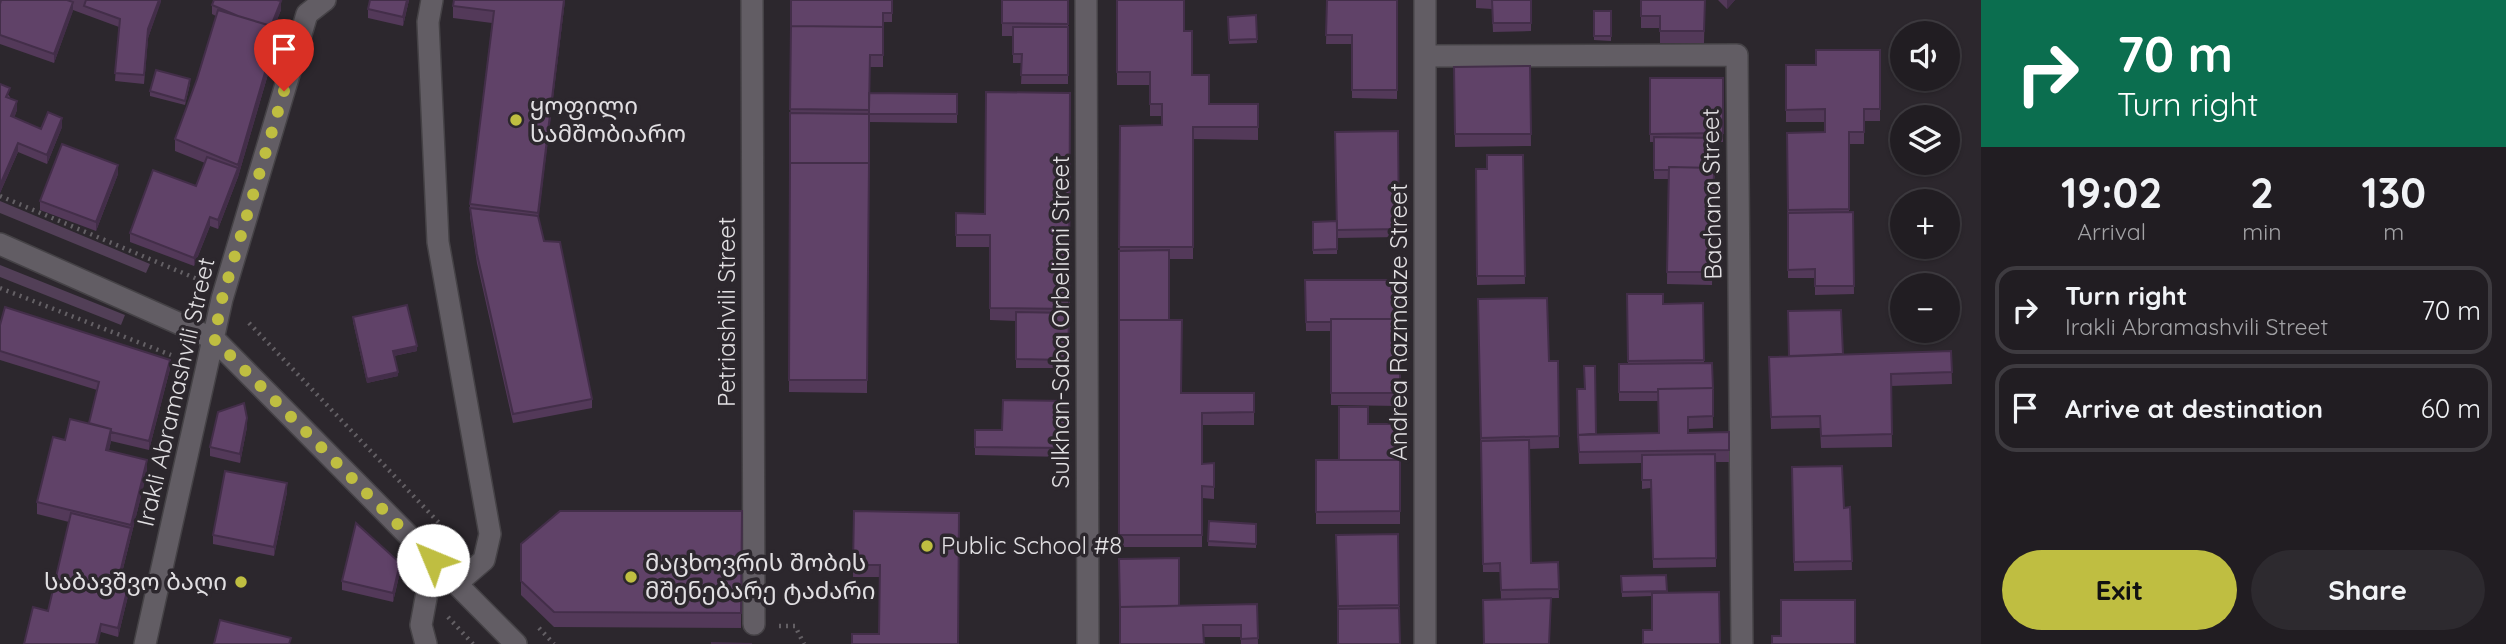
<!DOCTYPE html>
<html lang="en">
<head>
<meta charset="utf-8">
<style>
	:root { --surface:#211d22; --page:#2d2a2f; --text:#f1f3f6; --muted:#a2a2a5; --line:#3e3b40; --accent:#bfbe41 }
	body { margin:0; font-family:Quicksand,"Noto Sans Georgian",sans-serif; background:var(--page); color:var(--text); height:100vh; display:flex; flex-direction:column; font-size:26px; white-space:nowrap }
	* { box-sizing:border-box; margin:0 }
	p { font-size:23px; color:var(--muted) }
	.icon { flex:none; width:38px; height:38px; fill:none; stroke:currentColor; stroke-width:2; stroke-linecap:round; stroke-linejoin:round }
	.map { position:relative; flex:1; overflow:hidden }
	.panel { display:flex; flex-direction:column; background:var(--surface); width:525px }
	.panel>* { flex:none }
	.hud { background:#0b6e4f; color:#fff; overflow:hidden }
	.tools { position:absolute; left:1890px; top:21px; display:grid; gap:14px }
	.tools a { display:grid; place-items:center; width:70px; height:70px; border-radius:50%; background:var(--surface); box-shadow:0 2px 5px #0004,0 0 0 2px var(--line); font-size:35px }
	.pin { position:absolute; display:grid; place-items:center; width:60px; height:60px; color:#fff; margin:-72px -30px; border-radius:50% 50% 50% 0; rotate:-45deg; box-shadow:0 0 7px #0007 }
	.pin .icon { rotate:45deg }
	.me { position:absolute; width:77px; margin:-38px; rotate:315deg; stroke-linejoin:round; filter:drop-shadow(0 0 5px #0008) }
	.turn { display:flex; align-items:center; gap:24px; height:147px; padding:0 21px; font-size:32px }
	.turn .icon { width:91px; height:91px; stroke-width:2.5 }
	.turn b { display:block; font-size:49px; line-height:60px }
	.eta { display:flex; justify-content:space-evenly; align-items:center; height:119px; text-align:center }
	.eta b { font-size:42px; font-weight:700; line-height:49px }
	.cta { display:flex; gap:14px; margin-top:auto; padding:14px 21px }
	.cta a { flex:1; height:80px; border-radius:42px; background:var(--accent); color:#111; font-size:28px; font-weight:700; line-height:80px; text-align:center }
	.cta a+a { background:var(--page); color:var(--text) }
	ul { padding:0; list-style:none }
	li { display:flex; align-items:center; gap:21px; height:88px; margin:0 14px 10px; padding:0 7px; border:4px solid var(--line); border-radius:21px }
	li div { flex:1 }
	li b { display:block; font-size:26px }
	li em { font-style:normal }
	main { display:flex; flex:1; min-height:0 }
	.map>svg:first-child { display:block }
</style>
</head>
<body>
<main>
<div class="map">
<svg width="1981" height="644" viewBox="0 0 1981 644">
	<rect width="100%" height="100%" fill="#2c272d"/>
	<path fill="#523f57" d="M0,201L150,264L146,273L0,213Z
		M0,265L125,315L121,325L0,277Z"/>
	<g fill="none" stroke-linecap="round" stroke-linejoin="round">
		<defs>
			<path id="minor" d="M432,0L428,22L438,242L490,534L484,560L456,584
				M752,0L754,624
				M1086,0L1088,644
				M1425,56L1737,55L1742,644
				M0,244L214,339L516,644
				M145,644L222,299L307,14L325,0
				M426,644L421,625L433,560
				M1425,644V0"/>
		</defs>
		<use href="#minor" stroke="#454246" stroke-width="24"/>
		<path stroke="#646065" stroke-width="4.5" stroke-dasharray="2 5" stroke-linecap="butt" d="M0,196L202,281
			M0,288L171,355
			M249,323L460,545
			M448,617L473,644
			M779,626H795L804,644
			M539,628L554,644"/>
		<use href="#minor" stroke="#625d64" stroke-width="21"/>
	</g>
	<path fill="#533959" d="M1,0H161L148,38L144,84L115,81L119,27L73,10L54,63L0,44V4Z
		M409,0L403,26L368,18V9Z
		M565,0L538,219L592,399V408L513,423L477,263L470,217V204L492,23L453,18V6Z
		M791,0H892V22H883V67H870L869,99L957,94V123L869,122L867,393L789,392Z
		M1001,0H1068V84H1021L1022,63H1013V36H1002V0Z
		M1117,0L1184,31L1192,75L1209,104H1258V140L1193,139V259H1169V320L1182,393H1254V425H1202V464L1214,463V499L1202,498V547H1119L1120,126L1162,125V116H1150V85H1117Z
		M1327,0H1397V99L1352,98V44H1326Z
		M1476,0H1531V31L1493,32L1492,9L1476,8Z
		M1641,0H1705L1704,43H1660V28H1641Z
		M1718,0H1735L1727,9Z
		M212,5L281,10L274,27L278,40L238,177L218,229L210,226L194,266L130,242V233L196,186L205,163L175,151V139L197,79L216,16L212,14Z
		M1594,11H1611V41L1594,40Z
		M1256,15L1257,43L1229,44L1228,17Z
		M1880,50V121H1864V144H1849V212H1853L1854,294L1815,295V278H1788L1787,133L1825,132V122H1786V65H1816Z
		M1530,66L1531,146L1455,147L1454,67Z
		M1650,78H1723V142H1715L1712,285L1667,284L1668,179H1654V142H1650Z
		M0,84L10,97V98L17,110L14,118L41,129L62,127L47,164L18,152L0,193Z
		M190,84L185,105L150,96V91Z
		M1070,93L1068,368H1016V321L990,320V247H956V213L985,214Z
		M1398,131L1399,237L1337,238V254H1313V222L1336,221Z
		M1523,155L1525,284L1477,285L1476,169H1487Z
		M118,174L96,231L40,210V201Z
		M1305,280H1401L1400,406L1331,405V331H1306Z
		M1627,294L1663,304L1703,303L1704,363H1712L1713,428L1688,429V433L1729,432V462H1715L1716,567L1653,568L1651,488L1642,489V463L1579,464L1577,389L1596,434L1658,433V401H1619V364H1628Z
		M1478,299L1549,361H1558L1559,448L1529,449L1531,563L1558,562L1559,598L1501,599L1500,572H1483Z
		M353,317L417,351L394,356L398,376L367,383L353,322Z
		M0,325L170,369L149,450L111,441L109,450L147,472L119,585L128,596L118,637L101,632L48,611L69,522L37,514V502L65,440L89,423L97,390L0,360Z
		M1951,351L1952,384L1891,386L1892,447L1821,448L1820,428L1771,429L1769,357Z
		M1068,401L1067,457L975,455V430H1002Z
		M1368,424H1400V524H1316V460H1339Z
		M247,427L240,463L210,456V447Z
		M1792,467L1844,508L1850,507L1852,570L1794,571Z
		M287,492L274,556L213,544V535Z
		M742,511L741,628L554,627L521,595V544Z
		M854,511L958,644L879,634L880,577H853Z
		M1209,521L1256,524V548L1208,546Z
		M1398,534L1400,644H1338L1336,535Z
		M400,572L393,602L342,590V581Z
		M1666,575L1667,593L1652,630V596L1622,597L1621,576Z
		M1257,604L1258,644H1241V637H1203L1179,606Z"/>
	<path fill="#432e49" d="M159,0H161V2L148,38L144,84L148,29Z
		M407,0H409L403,26V17Z
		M564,0H565L538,225V213Z
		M1727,0H1735L1727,9Z
		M281,1V10L270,37V29Z
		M73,2V11L54,63V54Z
		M278,28V40L238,177L218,229V220L238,168V165Z
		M17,101V110L11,125V116Z
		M62,118V127L47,164V155Z
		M18,143V152L0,193V185Z
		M118,165V174L96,231V222Z
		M210,217V226L194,266V258Z
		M417,346V351L393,356V351Z
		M170,360V369L149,450V441Z
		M398,372V376L367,383V379Z
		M247,418V427L240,463V454Z
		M111,429V441L106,462V450Z
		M147,460V472L117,593V585Z
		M287,483V492L274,556V547Z
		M400,563V572L393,602V593Z
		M128,587V596L118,637V628Z
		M101,624V632L98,644H96Z"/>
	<path fill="#604268" stroke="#432e49" stroke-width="2" d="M1,0H67L73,2L54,54L0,35V4Z
		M86,0H159L148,29L144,75L115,73L120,19L84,6Z
		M214,0H277L281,1L271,26L238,16L212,5Z
		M370,0H407L403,17L368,9Z
		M454,0H564L538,213L470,204L494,11L453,6Z
		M791,0H892V13H883V30V27L791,26Z
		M1002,0H1068V24L1002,23Z
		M1117,0H1184V31H1192V75H1209V104H1258V127H1193V247H1119L1120,126L1162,125V104H1150V72H1117Z
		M1327,0H1397V90H1352V35H1326Z
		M1492,0H1531V23H1493Z
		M1641,0H1705L1704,31H1660V16H1641Z
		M218,10L278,28L238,165L175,139L197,79Z
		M1594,11H1611V36H1594Z
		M1256,15L1257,39L1229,40L1228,17Z
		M791,26L883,27V55H870L869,110L790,109Z
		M1013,27H1068V75H1021L1022,54H1013Z
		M1816,50H1880V109H1864V132H1849V209L1788,210L1787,133L1825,132V109L1786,110V65H1816Z
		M1530,66L1531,134H1455L1454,67Z
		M156,70L190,79L185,101L150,91Z
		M1650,78H1723V133L1650,134Z
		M0,84L10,88L6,97L17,101L11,116L41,129L48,112L62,118L47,155L18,143L0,185Z
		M986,92L1070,93L1069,309L990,308V235H956V213L985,214Z
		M869,93L957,94V114H869Z
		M790,113L869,114V163H790Z
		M1398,131L1399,229L1337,230L1335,132Z
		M1654,137L1715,138L1714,171V168L1669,167V170H1654Z
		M62,144L118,165L96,222L40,201Z
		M1487,155H1523L1525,276H1477L1476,169H1487Z
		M207,157L238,168L218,220L210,217L194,258L130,233L153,170L196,186Z
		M790,163H869L867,380H789Z
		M1669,167L1714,168L1712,272H1667Z
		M470,208L538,216L544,241L560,242L592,399L513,414L477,254Z
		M1853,212L1854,286H1815V269L1788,270V213Z
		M1337,221V249L1313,250V222Z
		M1169,250V320H1119V251Z
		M1305,280H1401L1400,320V319H1331V322H1306Z
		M1627,294H1663V304L1703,303L1704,360L1628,361Z
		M1547,298L1549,361H1558L1559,436L1481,438L1478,299Z
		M407,305L417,346L393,351L398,372L367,379L353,317Z
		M5,307L170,360L149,441L111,432V429L89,423L99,382L0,351V325Z
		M1841,310L1843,354L1789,356L1788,311Z
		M1016,312L1069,313L1068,360L1016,359Z
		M1331,319H1400V393H1331Z
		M1119,320H1182L1181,393H1254V412L1202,413V464L1214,463V487L1202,486V535H1119Z
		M1951,351L1952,372L1891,374L1892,434L1821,436L1820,416L1771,417L1769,357Z
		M1712,363L1713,388L1658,389V392H1619V364Z
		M1584,366H1595L1596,434L1578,435V438L1577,389H1585Z
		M1713,388V416L1688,417V433L1729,432V450L1579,452L1578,435L1659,433L1658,389Z
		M1003,400L1068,401L1067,448L975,447V430H1002Z
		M244,403L247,418L240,454L210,447L218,412Z
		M1339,407H1368V424H1400V460H1339Z
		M70,419L111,429L106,450L147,460L131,525L37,502L53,437L65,440Z
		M1529,440L1531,563L1558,562L1559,589L1501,590L1500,563L1483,564L1481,441Z
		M1715,454L1716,558L1653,559L1651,480H1642V455Z
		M1316,460H1400V511L1316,512Z
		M1842,466L1844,508L1850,507L1852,561L1794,562L1792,467Z
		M225,471L287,483L274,547L213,535Z
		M560,511H742L741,613L554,612L521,581V544Z
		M854,511L959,513L958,644H852V634H879L880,565H853Z
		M71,513L131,528L117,585L128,587L118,628L101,624L96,644H24L33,607L48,611Z
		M1209,521L1256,524V544L1208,541Z
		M356,523L400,563L393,593L342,581Z
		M1398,534L1399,605L1338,606L1336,535Z
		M1179,558V606L1120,607V610L1119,559Z
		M1666,575L1667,591L1622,592L1621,576Z
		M1719,592L1720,644H1643V630H1652V593Z
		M1551,598L1549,644H1484L1483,600Z
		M1781,600H1855V644H1772V636H1781Z
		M1257,604L1258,638L1241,639V625H1203L1204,644H1120V607Z
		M1399,608L1400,644H1338V609Z
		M220,620L291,638L289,644H214Z
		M712,643L752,644H712Z"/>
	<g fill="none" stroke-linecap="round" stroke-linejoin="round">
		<path stroke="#bfbe41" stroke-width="12" stroke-dasharray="0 21.6" d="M284,91L222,299L214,339L433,560"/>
	</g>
	<g fill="#bfbe41" stroke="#2c272d" stroke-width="2.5">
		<circle cx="516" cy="120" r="7"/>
		<circle cx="927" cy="546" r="7"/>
		<circle cx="631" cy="577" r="7"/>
		<circle cx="241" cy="582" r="7"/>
	</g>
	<g text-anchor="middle" stroke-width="7" stroke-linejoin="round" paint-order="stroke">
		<g font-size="24" fill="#e1dfe2" stroke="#2c272d" text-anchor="start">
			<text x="530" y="114">ყოფილი<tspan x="530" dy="28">სამშობიარო</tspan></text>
			<text x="941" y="554">Public School #8</text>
			<text x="645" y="571">მაცხოვრის შობის<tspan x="645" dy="28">მშენებარე ტაძარი</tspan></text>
			<text x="227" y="590" text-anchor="end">საბავშვო ბაღი</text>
		</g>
		<g font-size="24" fill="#e1dfe2" stroke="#2c272d">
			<text transform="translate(1712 194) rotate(-91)" y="8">Bachana Street</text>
			<text transform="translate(727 312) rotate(-90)" y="8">Petriashvili Street</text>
			<text transform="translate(1061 322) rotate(-90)" y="8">Sulkhan-Saba Orbeliani Street</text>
			<text transform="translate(1399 322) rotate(-90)" y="8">Andrea Razmadze Street</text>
			<text transform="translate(176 392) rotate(-77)" y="8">Irakli Abramashvili Street</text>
		</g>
	</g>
</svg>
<div class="tools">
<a><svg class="icon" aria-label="sound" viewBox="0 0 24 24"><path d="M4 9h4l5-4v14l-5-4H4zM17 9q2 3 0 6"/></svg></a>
<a><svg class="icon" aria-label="layers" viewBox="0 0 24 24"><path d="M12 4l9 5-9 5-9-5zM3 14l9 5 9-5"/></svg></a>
<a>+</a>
<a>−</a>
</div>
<div class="pin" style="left:284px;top:91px;background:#d93025"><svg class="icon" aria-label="arrive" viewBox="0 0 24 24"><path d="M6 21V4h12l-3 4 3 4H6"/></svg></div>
<svg class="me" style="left:433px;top:560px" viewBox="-20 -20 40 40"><circle r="19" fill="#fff"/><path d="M0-13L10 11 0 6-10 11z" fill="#bfbe41"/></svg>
</div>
<section class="panel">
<div class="hud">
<div class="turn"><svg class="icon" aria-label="right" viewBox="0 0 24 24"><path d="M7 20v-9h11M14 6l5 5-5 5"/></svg><div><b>70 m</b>Turn right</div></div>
</div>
<div class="eta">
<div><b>19:02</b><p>Arrival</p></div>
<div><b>2</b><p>min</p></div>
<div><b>130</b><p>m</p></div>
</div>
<ul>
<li><svg class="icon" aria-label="right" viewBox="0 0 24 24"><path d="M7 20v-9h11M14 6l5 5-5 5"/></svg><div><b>Turn right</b><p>Irakli Abramashvili Street</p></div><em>70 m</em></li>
<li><svg class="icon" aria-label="arrive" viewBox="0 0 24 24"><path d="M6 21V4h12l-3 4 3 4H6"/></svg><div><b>Arrive at destination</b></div><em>60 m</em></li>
</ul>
<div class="cta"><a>Exit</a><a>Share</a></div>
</section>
</main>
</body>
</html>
